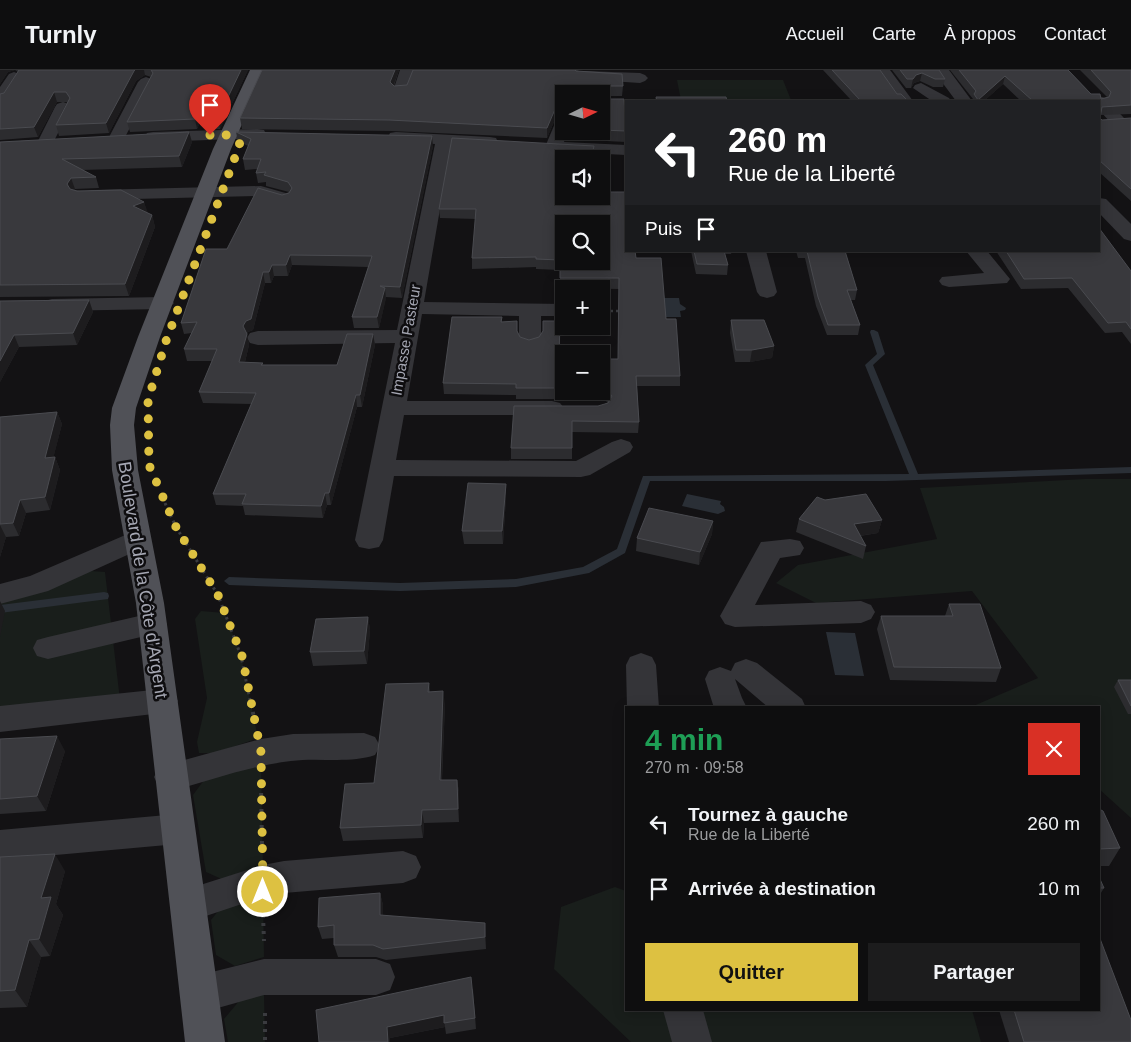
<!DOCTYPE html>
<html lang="fr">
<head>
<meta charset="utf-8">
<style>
	:root { --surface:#0e0e0f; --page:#1c1c1d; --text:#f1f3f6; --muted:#9b9c9e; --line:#2e2e2f; --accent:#ddc141 }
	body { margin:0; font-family:Helvetica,sans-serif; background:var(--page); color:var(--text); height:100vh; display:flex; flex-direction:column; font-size:19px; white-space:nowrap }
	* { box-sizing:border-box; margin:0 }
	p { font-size:16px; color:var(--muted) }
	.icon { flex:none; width:28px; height:28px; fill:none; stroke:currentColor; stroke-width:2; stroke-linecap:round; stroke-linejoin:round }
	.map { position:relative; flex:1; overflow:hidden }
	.drawer { position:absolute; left:625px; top:636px; width:475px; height:305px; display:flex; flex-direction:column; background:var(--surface); border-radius:0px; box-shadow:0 2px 12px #0003,0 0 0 1px var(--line) }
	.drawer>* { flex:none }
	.top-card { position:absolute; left:625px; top:30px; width:475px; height:152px; border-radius:0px; box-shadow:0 2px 12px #0003,0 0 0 1px var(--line); background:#202124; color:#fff; overflow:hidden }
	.needle { width:32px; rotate:85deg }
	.controls { position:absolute; left:555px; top:15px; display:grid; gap:10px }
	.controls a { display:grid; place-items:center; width:55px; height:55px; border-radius:0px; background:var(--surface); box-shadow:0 2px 12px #0003,0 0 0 1px var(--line); font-size:25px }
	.pin { position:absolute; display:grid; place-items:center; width:42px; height:42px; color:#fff; margin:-51px -21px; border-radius:50% 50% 50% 0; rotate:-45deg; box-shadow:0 0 5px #0007 }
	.pin .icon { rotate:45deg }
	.me { position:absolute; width:55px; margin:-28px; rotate:0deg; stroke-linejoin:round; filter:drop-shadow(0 0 4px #0008) }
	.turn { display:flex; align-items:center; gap:18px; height:105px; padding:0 20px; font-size:22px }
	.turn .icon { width:65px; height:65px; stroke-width:2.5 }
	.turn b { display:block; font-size:35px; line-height:42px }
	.then { display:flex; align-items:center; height:48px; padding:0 20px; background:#0003; gap:10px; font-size:19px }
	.round { display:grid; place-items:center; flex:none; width:52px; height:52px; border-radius:0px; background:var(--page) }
	.summary { display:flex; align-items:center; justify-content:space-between; height:85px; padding:0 20px }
	h1 { font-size:30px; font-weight:700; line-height:38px; color:#1e9e55 }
	.button { display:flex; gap:10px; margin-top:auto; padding:10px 20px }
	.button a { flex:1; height:58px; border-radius:0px; background:var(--accent); color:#111; font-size:20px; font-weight:700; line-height:58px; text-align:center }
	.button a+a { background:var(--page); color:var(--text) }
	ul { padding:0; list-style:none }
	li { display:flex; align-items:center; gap:15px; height:65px; padding:0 20px }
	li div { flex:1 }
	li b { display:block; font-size:19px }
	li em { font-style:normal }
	header { display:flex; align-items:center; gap:30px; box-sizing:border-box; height:70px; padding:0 25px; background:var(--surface); border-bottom:1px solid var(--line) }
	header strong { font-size:24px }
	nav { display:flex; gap:28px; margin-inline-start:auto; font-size:18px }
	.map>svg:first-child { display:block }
</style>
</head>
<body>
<header>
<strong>Turnly</strong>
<nav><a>Accueil</a><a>Carte</a><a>À propos</a><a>Contact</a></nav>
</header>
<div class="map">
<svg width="1131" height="972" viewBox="0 0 1131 972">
	<rect width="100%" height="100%" fill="#131214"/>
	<path fill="#191e1b" d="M677,10H783L791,30H681Z
		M1085,409H1131V748L1099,719V638L971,637L1038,608L972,521L816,533L776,513L798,495L937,469L920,418Z
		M90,501L105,502L120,630L0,645V528Z
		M201,541L225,543L241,586L258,668L216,683H199L197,672L207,628L195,549Z
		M261,696L263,798L226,811L206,802L193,725L207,706Z
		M615,817L626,821V940H972L981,972H631L554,899L561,837Z
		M263,822L264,887L235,896L216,885L211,850L223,835Z
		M264,924L265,972H228L224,949L240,930Z"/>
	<path fill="#2a2f36" d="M662,228H679L680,234L686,238L685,240L680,241L681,247H664Z
		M687,424L721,431L720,434L724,437L725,441L718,444L682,436Z
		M826,562L855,563L864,606L835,605Z"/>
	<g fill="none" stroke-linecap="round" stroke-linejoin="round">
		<path fill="#2a2f36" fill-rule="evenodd" d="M871,260H874L878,262L885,284L873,295L918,404L1131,397V403L886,411H650L625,483L589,503L516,517L400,521L229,515L224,511L229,507L400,513L516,509L583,497L617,479L643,406L909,404L865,295L877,284L870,262Z
			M104,522L108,523L109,526L108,529L0,543V535Z"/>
		<path stroke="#3a3b3f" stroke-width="2.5" stroke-dasharray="2 3" stroke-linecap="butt" d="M601,241H622"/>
		<path stroke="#3a3b3f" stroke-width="3" stroke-dasharray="2.5 4" stroke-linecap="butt" d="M165,433L176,457L218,525L241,586L251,635"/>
		<path stroke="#3a3b3f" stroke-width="4" stroke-dasharray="3 5" stroke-linecap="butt" d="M251,634L255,652
			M261,715L262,776
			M263,845L264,871
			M265,943V972"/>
		<path fill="#343438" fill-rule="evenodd" d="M400,0H416L407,24H395L393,21Z
			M874,0H890L913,31H897Z
			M933,0H949L972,31H956Z
			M584,1L640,3L645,5L648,8L645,11L640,13L579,9L576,6L579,3Z
			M14,2L19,4L22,7L6,32L0,34V17L9,4Z
			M146,7L151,9L154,12L124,69L122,73H110L108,69L138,12L141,9Z
			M921,13L949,28L951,31H932L913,18L915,15Z
			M1099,26L1105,28L1124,48L1126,51L1124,54H1112L1099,40V31H1091L1093,28Z
			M63,32L69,34L71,37L51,77H39L37,73L55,37L57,34Z
			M564,46V61H568L564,72L626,75V85L548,81L545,77L556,51L558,48Z
			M258,59L264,60L266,64L264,68L153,72L147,71L145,67L147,63L153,62Z
			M396,62L490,67L496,68L498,72L496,76L490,77L451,75L424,232L564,234V246H541V272L538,277L530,279L522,277L519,272V246L422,244L407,331H552L560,333L564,338L560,343L552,345H404L396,390L576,391L612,372L621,369L630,372L633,377L630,382L590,405L581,407L394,406L383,470L379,477L369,479L359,477L355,470L395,273L258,275L250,273L247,268L250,263L258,261L397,260L435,74L390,71L388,67L390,63Z
			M261,116L289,124L292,128L289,132L283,134L260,126L93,130L87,129L84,125L87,121L93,120Z
			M1099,128L1106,129L1131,154V171L1124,169L1099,143Z
			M746,181H766L777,222L774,226L767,228L760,226L757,222Z
			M966,181H987L1010,209L1007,213L949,217L942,215L939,211L942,207L984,203Z
			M163,227L170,229L174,233L170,237L163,239L52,241L45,239L41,235L45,231L52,229Z
			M137,460L147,462L151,469L147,476L48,521L0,534V514L30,506Z
			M790,469L800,471L804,478L800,485L780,488L755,535L861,531L871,535L875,542L871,549L861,553L735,557L725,554L720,546L761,472Z
			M152,543L162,546L167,554L162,562L48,589L37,586L33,578L37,570L48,567Z
			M641,583L652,587L656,595L659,638H627L626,595L630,587Z
			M746,589L757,593L802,629L806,638H769L735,609L742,628L747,638H714L705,609L709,601L720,597L731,601L735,593Z
			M162,619L173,622L178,631L173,640L162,643L0,662V636Z
			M364,663L375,667L380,676L375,685C349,694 319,687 291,691C250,696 211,710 171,721L159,717L154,707L159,697L261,669L293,664Z
			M178,744L190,748L195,759L190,770L178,774L0,790V760Z
			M403,781L416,786L421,797L416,808L403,813L284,823L263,827L188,852L175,847L170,835L175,823L263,795L284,791Z
			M264,889H376L390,894L395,907L390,920L376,925H264L200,943L186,937L181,924L186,911L200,905Z
			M663,940H703L712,972H672Z"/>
		<path fill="#505157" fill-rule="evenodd" d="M250,0H266L231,79L160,267L136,338L134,355L138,400L164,533L225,972H185L136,533L112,400L110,355L112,338L138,267L213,79Z"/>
	</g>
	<path fill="#2c2c2f" d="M0,0H248L220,59H213L200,52L197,59L130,62L127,52L151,7L145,5L136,11L109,63L59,66L56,55L67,32H57L38,67L0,70V24L4,23L18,2L15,0L8,2L0,14Z
		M399,0L394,16L407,15L413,0H579L577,1L623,16L622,26H601V24H564V44L556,47L547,68L391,61L242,59L240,48Z
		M823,0H880L897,24L908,31H655L656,27L727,31L851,30Z
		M892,0H939L945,9L943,17H933L920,11L914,13L911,18H906Z
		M950,0H1068L1091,24L1101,29L1107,27L1080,0H1131V44L1101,45L1100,48L1102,50L1131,48V131L1099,102V31H1021L1003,14L984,31H972L973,29Z
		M601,29L626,61V72L567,69V61H601Z
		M189,62L192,72L182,97L82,100L96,107L99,118L75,119L74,120L144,132L147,143L152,145L155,157L129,226L0,227V72Z
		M236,62L433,76L402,228L386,227L379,258H354L352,247L368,197L292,195L288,206H274L271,213H265L253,260L248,262L247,264L249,275L245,292L263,293V295H337L373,264L375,275L362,337H357L331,435H327L323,448L245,445L243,436L216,435L213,424L251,334L203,333L199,322L213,291H187L184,279L192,263L184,264L181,253L227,179L282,125L289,122L266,116V112L258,113L256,103L257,99L245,100L243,89L248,76L238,71Z
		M594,76V85L593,89H564V126L636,188L666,249L680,306V316H637L639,352L638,363L572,362V389H511V378L598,336L608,333L606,331L598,329H516V325L444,324L443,313L502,247V252L517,262L520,267L559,288H564V321H601V289H618L619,219L560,218V200L536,199V197L472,199V188L476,149L440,148L439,139Z
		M691,181H732L731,184H725L728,195L727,205L696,204Z
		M796,181H845L857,220L855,230H851L860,255L858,265H827L816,236L805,188H798Z
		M996,181H1099L1131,201V274L1122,262L1105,263L1068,218L1021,219Z
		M89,230L93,242L77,275L19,277L0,312V231Z
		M731,250L774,276L772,288L750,292H735L730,263Z
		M57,342L62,354L53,388L55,387L60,400L50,440L26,443L19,466L6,467L0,487V347Z
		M506,414V427L503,474H464L462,461Z
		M799,449L882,450L878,463L860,466L866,476L863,489L796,462Z
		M713,451L712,464L699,495L636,481L637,468Z
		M949,534L1001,598L996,612L890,610L877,559L881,546H945Z
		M368,547L370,560L367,594L313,596L310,582Z
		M1118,610H1131V644H1128L1114,617Z
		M429,613L430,622L445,634L442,710H457L459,722V752L424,753L423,768L343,771L340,758L374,713Z
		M0,669L65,681L46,741L0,744Z
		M1099,739L1120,778L1109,796H1099Z
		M0,787L65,801L56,834L63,845L50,886L41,887L27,937L0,938Z
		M1099,807L1104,818L1099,826Z
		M380,823L383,835V845L486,865V879L386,890L376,887H338L334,875V868L322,869L318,857Z
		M473,919L476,959L446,964L445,957L390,968V972H319Z
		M999,940H1099L1131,972H1009Z"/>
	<path fill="#1d1c1e" d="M0,0H15L8,2L0,14Z
		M135,0H144L145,5L136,11L109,63L106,53L134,1Z
		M241,0H248L220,59L218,48Z
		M395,0H399L391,22L390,12Z
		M922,3L920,11L914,13L911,18L913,9L916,5Z
		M1005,6L1003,14L984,31H978V30Z
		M54,22L57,32L38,67L34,57Z
		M563,34V44L556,47L547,68V58L556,37Z
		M198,42L200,52L197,59L195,49Z
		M189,62L192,72L182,97L179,86Z
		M432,66L433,76L402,228L400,217Z
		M594,76V85L593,89H591Z
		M71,108L75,119L70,125L67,114Z
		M144,132L148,143L136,148L133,136Z
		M152,145L155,157L129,226L125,214Z
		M290,185L292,195L288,206L286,195Z
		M272,195L274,206L271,213L269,202Z
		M263,202L265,213L253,260L248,262L247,264L249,275L242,304L239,292L243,256Z
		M385,218L386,229L379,258L377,247Z
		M89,230L93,242L77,275L73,263Z
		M373,264L375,275L362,337L360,325Z
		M14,265L19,277L0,312V291Z
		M774,276L772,288L750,292L752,280Z
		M356,325L357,337L331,435L329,423Z
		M57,342L62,354L50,401L45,388Z
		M55,387L60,400L50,440L45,427Z
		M506,414V427L503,474L502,461Z
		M325,423L327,435L323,448L321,436Z
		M20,430L26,443L19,466L13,453Z
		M882,450L878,463L851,467L854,454Z
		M713,451L712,464L699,495L700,482Z
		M0,455L6,467L0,487Z
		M0,531L5,541L0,567Z
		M368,547L370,560L367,594L364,581Z
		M443,621L445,634L441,723L440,710Z
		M57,666L65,681L46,741L37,726Z
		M457,710L459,722V752L458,739Z
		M422,740L424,753L423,768L421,755Z
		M55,784L65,801L56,834L63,845L50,886L39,869L41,828Z
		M380,823L383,835V857L380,845Z
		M485,853L486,865V879L485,867Z
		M29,870L41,887L27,937L15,920Z
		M444,945L445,957L390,968V972H388L387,957Z"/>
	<path fill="#39393d" stroke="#4a4b50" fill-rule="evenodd" d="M19,0H135L134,1L106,53L56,55L70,28L66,22H54L34,57L0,59V24L4,23Z
		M151,0H241L218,48L211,49L198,42L195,49L127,52L153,3Z
		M262,0H395L390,12L394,16L407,15L413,0H575L576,1L622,4L623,16H600L599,24H564V34L556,37L547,58L389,50L240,48Z
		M832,0H880L897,24H901L908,31H657L656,27H726L727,31L860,30Z
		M900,0H939L945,9H935L922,3L916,5L913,9H907Z
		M959,0H1068L1091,24H1100L1101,29L1109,27L1111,22L1091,0H1131V35L1102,37L1100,48L1102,50L1131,48V119L1099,90V31H1033L1005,6L978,30L974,24L976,21Z
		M601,29H624L626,61L601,60Z
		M189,62L179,86L62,89L96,107L71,108L67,114L70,119L77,121L121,120L144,132L133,136L152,145L125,214L0,215V72Z
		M236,62L432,66L400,217L380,216L385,218L377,247H352L372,186L290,185L286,195H272L269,202H263L251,249L246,251L243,256L247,264L239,292L263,293L261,295H337L347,264H373L360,325H356L329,423H325L321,436L242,434L246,424H213L256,323L199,322L217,279H184L197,252L181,253L206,179H227L258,118L282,125L289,123L292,118L288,112L264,105L266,102L256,103L261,89H243L251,69Z
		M452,68L594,76L591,89H564V126H601V122H626V181H635L636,188H661L666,249H676L680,306H636L639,352L572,351V378H511L514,336H598L608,333L612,326L607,320L601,319V289H618L619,208H560V190L536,189V187L472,188L476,139H439ZM564,154H601V191H564Z
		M1099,158L1131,201V259L1126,252L1108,253L1072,208L1024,209L1006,181H1099Z
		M694,181H724L728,195L697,194Z
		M807,181H845L857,220H847L860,255H828L818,227Z
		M89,230L73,263L14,265L0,291V231Z
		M452,247H502L501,252L517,251V261L520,267L529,270L539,267L543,261V251H560L559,288H564V318H516V314L443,313Z
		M731,250H764L774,276L752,280H736Z
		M57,342L45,388L55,387L45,427L20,430L13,453L0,454V347Z
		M468,413L506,414L502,461H462Z
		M866,424L882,450L854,454L866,476L799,449L817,427L825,430Z
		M649,438L713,451L700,482L637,468Z
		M949,534H980L1001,598L894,597L881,546H953Z
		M368,547L364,581L310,582L316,549Z
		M1118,610H1131V636Z
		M429,613L428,622L443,621L440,710H457L458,739L422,740L421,755L340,758L345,714L374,713L386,614Z
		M57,666L37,726L0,729V669Z
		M1099,739L1103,741L1120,778L1099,779Z
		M55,784L41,828L51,827L39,869L29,870L15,920L0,921V787Z
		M1099,807L1104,818H1099Z
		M380,823V845L485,853V867L383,879L373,875H334V855L318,857L319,828Z
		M1099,866L1131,950V972H1024L1014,940H1099Z
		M471,907L475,948L444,953V945L387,957L388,972H319L316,940Z"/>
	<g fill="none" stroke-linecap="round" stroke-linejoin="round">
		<path stroke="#ddc141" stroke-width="9" stroke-dasharray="0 16.2" d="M210,65H228L240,74L166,271L148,330L149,395L176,457L218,525L242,586L261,682L263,822"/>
	</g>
	<g text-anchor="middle" stroke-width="5" stroke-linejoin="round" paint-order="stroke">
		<g font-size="15" fill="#a5a7b3" stroke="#0e0d0f">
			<text transform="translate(406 270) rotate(-80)" y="5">Impasse Pasteur</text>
		</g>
		<g font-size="18" fill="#a5a7b3" stroke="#0e0d0f">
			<text transform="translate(143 510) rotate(81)" y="6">Boulevard de la Côte d'Argent</text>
		</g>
	</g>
</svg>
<div class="controls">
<a><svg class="needle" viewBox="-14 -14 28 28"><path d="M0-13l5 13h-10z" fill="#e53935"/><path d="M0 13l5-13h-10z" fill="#9b9c9e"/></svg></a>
<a><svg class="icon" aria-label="sound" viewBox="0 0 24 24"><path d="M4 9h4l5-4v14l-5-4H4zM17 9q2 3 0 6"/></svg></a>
<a><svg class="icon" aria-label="search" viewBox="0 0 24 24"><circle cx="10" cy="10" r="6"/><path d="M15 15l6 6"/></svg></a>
<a>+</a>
<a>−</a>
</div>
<div class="pin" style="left:210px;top:65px;background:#d93025"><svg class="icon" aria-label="arrive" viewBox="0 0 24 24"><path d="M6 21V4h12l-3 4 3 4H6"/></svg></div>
<svg class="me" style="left:263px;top:822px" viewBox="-20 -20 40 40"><circle r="17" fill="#ddc141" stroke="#fff" stroke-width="3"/><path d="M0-11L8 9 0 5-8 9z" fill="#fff"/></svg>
<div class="top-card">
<div class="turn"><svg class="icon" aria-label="left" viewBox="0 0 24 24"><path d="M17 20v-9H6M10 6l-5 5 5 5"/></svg><div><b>260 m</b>Rue de la Liberté</div></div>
<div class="then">Puis<svg class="icon" aria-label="arrive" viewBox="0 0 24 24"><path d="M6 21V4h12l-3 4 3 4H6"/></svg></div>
</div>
<section class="drawer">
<div class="summary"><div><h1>4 min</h1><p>270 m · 09:58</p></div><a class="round" style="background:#d93025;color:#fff"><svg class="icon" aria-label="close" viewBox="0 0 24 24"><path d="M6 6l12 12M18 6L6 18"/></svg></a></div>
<ul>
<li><svg class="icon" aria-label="left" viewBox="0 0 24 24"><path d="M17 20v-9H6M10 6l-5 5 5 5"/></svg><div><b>Tournez à gauche</b><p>Rue de la Liberté</p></div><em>260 m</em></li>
<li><svg class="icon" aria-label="arrive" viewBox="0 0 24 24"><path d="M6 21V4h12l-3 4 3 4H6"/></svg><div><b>Arrivée à destination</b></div><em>10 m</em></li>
</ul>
<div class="button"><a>Quitter</a><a>Partager</a></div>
</section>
</div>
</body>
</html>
